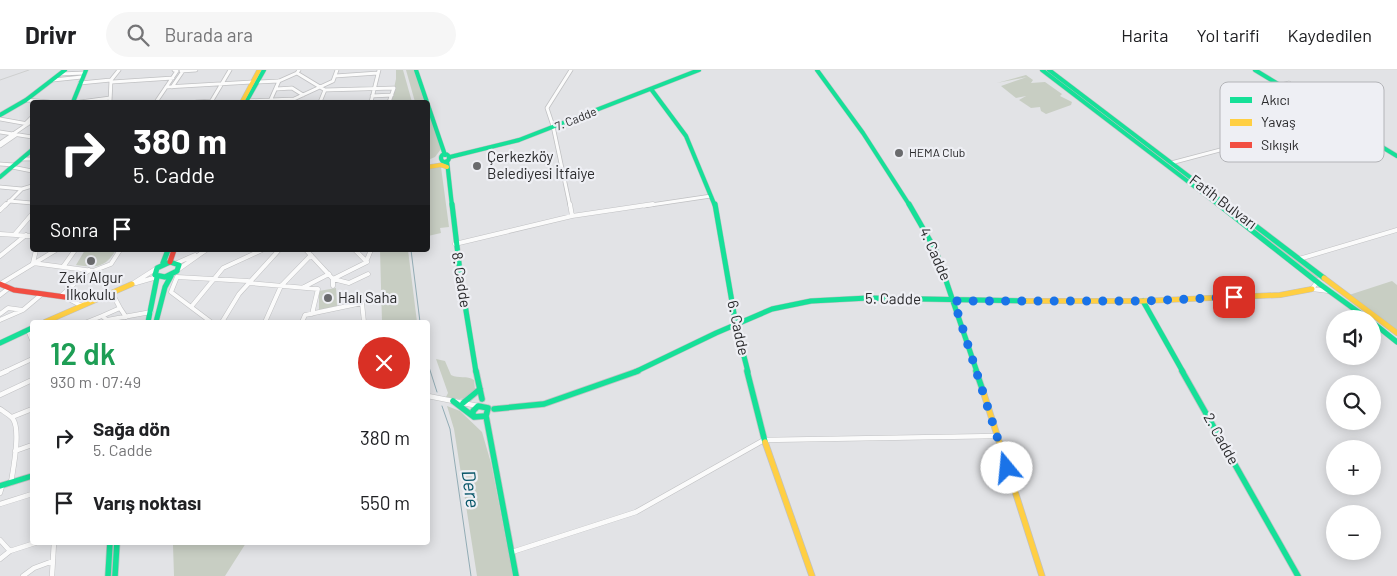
<!DOCTYPE html>
<html lang="tr">
<head>
<meta charset="utf-8">
<style>
	:root { --surface:#fff; --page:#f6f6f6; --text:#202124; --muted:#757577; --line:#e0e0e0 }
	body { margin:0; font-family:Barlow,sans-serif; background:var(--page); color:var(--text); height:100vh; display:flex; flex-direction:column; font-size:19px; white-space:nowrap }
	* { box-sizing:border-box; margin:0 }
	p { font-size:16px; color:var(--muted) }
	.icon { flex:none; width:28px; height:28px; fill:none; stroke:currentColor; stroke-width:2; stroke-linecap:round; stroke-linejoin:round }
	.map { position:relative; flex:1; overflow:hidden }
	.panel { position:absolute; left:30px; top:250px; width:400px; height:225px; display:flex; flex-direction:column; background:var(--surface); border-radius:5px; box-shadow:0 2px 12px #0003 }
	.panel>* { flex:none }
	.banner { position:absolute; left:30px; top:30px; width:400px; height:152px; border-radius:5px; box-shadow:0 2px 12px #0003; background:#202124; color:#fff; overflow:hidden }
	.controls { position:absolute; left:1326px; top:240px; display:grid; gap:10px }
	.controls a { display:grid; place-items:center; width:55px; height:55px; border-radius:50%; background:var(--surface); box-shadow:0 2px 12px #0003; font-size:25px }
	.pin { position:absolute; display:grid; place-items:center; width:42px; height:42px; color:#fff; margin:-21px; border-radius:10px; box-shadow:0 2px 8px #0006 }
	.me { position:absolute; width:55px; margin:-28px; rotate:343deg; stroke-linejoin:round; filter:drop-shadow(0 0 4px #0008) }
	.turn { display:flex; align-items:center; gap:18px; height:105px; padding:0 20px; font-size:22px }
	.turn .icon { width:65px; height:65px; stroke-width:2.5 }
	.turn b { display:block; font-size:35px; line-height:42px }
	.then { display:flex; align-items:center; height:48px; padding:0 20px; background:#0003; gap:10px; font-size:19px }
	.round { display:grid; place-items:center; flex:none; width:52px; height:52px; border-radius:26px; background:var(--page) }
	.head { display:flex; align-items:center; justify-content:space-between; height:85px; padding:0 20px }
	h1 { font-size:30px; font-weight:600; line-height:38px; color:#1e9e55 }
	ul { padding:0; list-style:none }
	li { display:flex; align-items:center; gap:15px; height:65px; padding:0 20px }
	li div { flex:1 }
	li b { display:block; font-size:19px }
	li em { font-style:normal }
	header { display:flex; align-items:center; gap:30px; box-sizing:border-box; height:70px; padding:0 25px; background:var(--surface); border-bottom:1px solid var(--line) }
	header strong { font-size:24px }
	nav { display:flex; gap:28px; margin-inline-start:auto; font-size:18px }
	.search { width:350px; height:45px; background:var(--page); display:flex; align-items:center; gap:12px; box-sizing:border-box; padding:0 18px; border-radius:28px; color:var(--muted); font-size:19px }
	.map>svg:first-child { display:block }
</style>
</head>
<body>
<header>
<strong>Drivr</strong>
<div class="search"><svg class="icon" aria-label="search" viewBox="0 0 24 24"><circle cx="10" cy="10" r="6"/><path d="M15 15l6 6"/></svg>Burada ara</div>
<nav><a>Harita</a><a>Yol tarifi</a><a>Kaydedilen</a></nav>
</header>
<div class="map">
<svg width="1397" height="506" viewBox="0 0 1397 506">
	<rect width="100%" height="100%" fill="#e2e3e6"/>
	<path fill="#c8cec3" d="M396,0H403L412,32H391L396,9Z
		M406,0H414L425,32H415Z
		M1043,0H1046L1320,207L1315,209Z
		M1026,5L1033,10L1031,13L1045,12L1062,24L1060,26L1072,32L1071,35L1046,44L1041,41L1040,37L1031,38L1019,30L1026,26L1016,28L1001,16L1027,7L997,13Z
		M428,41L441,79L435,87L428,90Z
		M441,97L449,157L440,158L441,163L428,166V99Z
		M85,180H116C105,198 96,198 76,195Z
		M380,180H408L417,252H382Z
		M1392,211L1397,215V261L1349,225Z
		M336,218L337,236L319,240V221Z
		M436,289L445,291L451,305C459,309 467,305 474,310L475,319C464,331 462,330 446,327L448,323Z
		M447,336L460,341L482,362L491,393L513,506H477L454,359Z
		M181,472H246V473L225,506H174L173,475Z"/>
	<g fill="none" stroke-linecap="round" stroke-linejoin="round">
		<path stroke="#92acb5" stroke-width="1" d="M411,180L420,252
			M428,294L437,322
			M442,336L450,359L471,506"/>
		<defs>
			<path id="street-far2" d="M299,0L297,3L325,20L320,32
				M181,1L196,0
				M60,4L84,3
				M335,6L378,3
				M53,10L82,7
				M112,12L173,8
				M258,12L279,11L297,3
				M80,13L111,10
				M1281,15L1289,13
				M166,17L252,12
				M172,17L183,1
				M276,19L292,18L303,25
				M325,20L394,18L389,32
				M372,26L392,25
				M271,29L279,11
				M26,30L49,32
				M247,31L294,29
				M80,32L110,28
				M110,32L111,10L119,0
				M156,32L177,1L174,0
				M196,32L212,31
				M211,32L230,0
				M292,32L294,29L333,11L337,0
				M371,32L379,0
				M0,49L28,54
				M25,54L32,47
				M0,62L32,67
				M0,73L32,51
				M0,76L16,65
				M21,89H32
				M1171,93L1337,49
				M0,94L14,95
				M12,97L32,101
				M0,117L22,119
				M9,131L32,133
				M5,136L22,119L32,116
				M570,136L553,56L547,38L571,0
				M644,136L711,126"/>
			<path id="street-far1" d="M570,134L572,146
				M0,140L6,134
				M0,164L32,166
				M15,164L32,144
				M455,174L572,146L653,134
				M36,180L33,193L93,201L111,194L120,180
				M306,180L333,209V216
				M0,186L26,165
				M1299,189L1397,160
				M366,192L371,180
				M177,193L195,185
				M63,197L75,180
				M179,199L206,180
				M177,207L248,211L249,213L318,219L312,244
				M177,207L171,222L211,252
				M333,209L367,192L355,180
				M333,209L349,213L368,204
				M1317,212L1312,219L1328,221
				M136,213L157,207
				M0,214L56,180
				M132,214L157,198
				M304,217L329,204
				M112,223L120,238
				M0,225L9,218
				M61,226L89,200
				M65,227L86,228L103,225
				M67,228L80,235L84,234
				M191,237L223,198L262,180
				M0,244L8,238L23,240
				M102,246L120,238L126,247
				M0,250L23,240L42,224
				M87,252L102,246L107,250L151,242
				M222,252L239,224L279,180
				M265,252L281,216L311,185
				M302,252L305,245L362,233L364,252
				M28,260L32,270
				M4,302L32,289"/>
			<path id="street" d="M0,304L7,301
				M0,325L32,310
				M428,326L478,336
				M0,339C4,342 10,345 13,349C21,361 13,399 11,413
				M12,347L32,339
				M15,381L32,375
				M0,423L2,416
				M0,434L32,424
				M0,470L10,481
				M512,482L636,442L764,370L997,366
				M0,489L10,481L38,472
				M23,506L34,498L53,491
				M52,506L54,472"/>
			<path id="fast-far2" d="M416,0L445,85
				M817,0L863,63L910,136
				M1042,0L1220,136
				M1049,0L1228,136
				M1255,0L1397,86
				M651,19L686,66L715,136
				M73,32L86,0
				M246,32L264,0
				M0,45L26,30L65,0
				M441 88a4 4 0 1 1 8 0a4 4 0 1 1-8 0Z
				M450,87L519,70L699,0
				M447,91L452,136
				M0,107L32,80"/>
			<path id="fast-far1" d="M452,134L461,210L476,302
				M715,134L736,255L748,302
				M909,134L936,181L977,302
				M1218,134L1321,215L1368,249
				M1227,134L1324,208
				M170,192L179,195L177,201L165,207L155,205L157,198Z
				M163,193L168,180
				M1143,231L1183,302
				M148,252L157,207
				M156,252L165,217L171,206
				M1372,252L1397,272
				M0,273L32,258
				M635,302L716,263L772,239L811,231L868,228L1026,231"/>
			<path id="fast" d="M476,301L482,329
				M747,301L765,372
				M976,301L983,321
				M1182,301L1298,506
				M453,331L474,347L486,346L488,338L478,336L473,341V345
				M463,333L480,319
				M494,339L544,334L638,301
				M486,346L516,506
				M0,416L32,406
				M108,506L110,472
				M115,506L117,472"/>
			<path id="slow-far2" d="M242,32L259,0
				M428,97L441,95L447,97"/>
			<path id="slow-far1" d="M1324,208L1397,263
				M1026,231H1143L1280,225L1312,219
				M45,252L132,214"/>
			<path id="slow" d="M983,321L1042,506
				M765,372L812,506"/>
			<path id="jam" d="M170,192L174,180
				M0,214L14,220L65,227"/>
		</defs>
		<use href="#street-far2" stroke="#c0c1c3" stroke-width="4.5"/>
		<use href="#street-far1" stroke="#c0c1c3" stroke-width="5"/>
		<use href="#street" stroke="#c0c1c3" stroke-width="5.5"/>
		<use href="#fast-far2" stroke="#c0c1c3" stroke-width="5"/>
		<use href="#fast-far1" stroke="#c0c1c3" stroke-width="6"/>
		<use href="#fast" stroke="#c0c1c3" stroke-width="7"/>
		<use href="#slow-far2" stroke="#c0c1c3" stroke-width="5"/>
		<use href="#slow-far1" stroke="#c0c1c3" stroke-width="6"/>
		<use href="#slow" stroke="#c0c1c3" stroke-width="7"/>
		<use href="#jam" stroke="#c0c1c3" stroke-width="6"/>
		<use href="#street-far2" stroke="#fbfbfb" stroke-width="3"/>
		<use href="#street-far1" stroke="#fbfbfb" stroke-width="4"/>
		<use href="#street" stroke="#fbfbfb" stroke-width="4.5"/>
		<use href="#fast-far2" stroke="#16e098" stroke-width="4"/>
		<use href="#fast-far1" stroke="#16e098" stroke-width="5"/>
		<use href="#fast" stroke="#16e098" stroke-width="5.5"/>
		<use href="#slow-far2" stroke="#ffcf43" stroke-width="4"/>
		<use href="#slow-far1" stroke="#ffcf43" stroke-width="5"/>
		<use href="#slow" stroke="#ffcf43" stroke-width="5.5"/>
		<use href="#jam" stroke="#f24e42" stroke-width="5"/>
		<path stroke="#cecfcf" stroke-width="1" d="M0,10L29,0"/>
	</g>
	<g fill="none" stroke-linecap="round" stroke-linejoin="round">
		<path stroke="#1a73e8" stroke-width="9" stroke-dasharray="0 16.2" d="M1007,398L954,231H1143L1234,227"/>
	</g>
	<g fill="#6a6b6d" stroke="#eeeff4" stroke-width="2">
		<circle cx="899" cy="83" r="5"/>
		<circle cx="477" cy="96" r="5"/>
		<circle cx="91" cy="191" r="5"/>
		<circle cx="328" cy="228" r="5"/>
	</g>
	<g text-anchor="middle" stroke-width="4.5" stroke-linejoin="round" paint-order="stroke">
		<g font-size="12" fill="#2a2a2c" stroke="#eeeff4">
			<text transform="translate(576 49) rotate(-22)" y="4">7. Cadde</text>
		</g>
		<g font-size="12" fill="#2a2a2c" stroke="#eeeff4" text-anchor="start">
			<text x="909" y="87">HEMA Club</text>
		</g>
		<g font-size="15" fill="#2a2a2c" stroke="#eeeff4" text-anchor="start">
			<text x="487" y="92">Çerkezköy<tspan x="487" dy="17">Belediyesi İtfaiye</tspan></text>
			<text x="91" y="213" text-anchor="middle">Zeki Algur<tspan x="91" dy="17">İlkokulu</tspan></text>
			<text x="338" y="233">Halı Saha</text>
		</g>
		<g font-size="15" fill="#2a2a2c" stroke="#eeeff4">
			<text transform="translate(1223 132) rotate(37)" y="5">Fatih Bulvarı</text>
			<text transform="translate(935 184) rotate(66)" y="5">4. Cadde</text>
			<text transform="translate(461 210) rotate(81)" y="5">8. Cadde</text>
			<text transform="translate(893 229) rotate(1)" y="5">5. Cadde</text>
			<text transform="translate(738 258) rotate(78)" y="5">6. Cadde</text>
			<text transform="translate(1221 369) rotate(61)" y="5">2. Cadde</text>
		</g>
		<g font-size="19" font-style="italic" fill="#085669" stroke="#eeeff4">
			<text transform="translate(471 419) rotate(82)" y="7">Dere</text>
		</g>
	</g>
	<rect x="1220" y="12" width="164" height="80" rx="8" fill="#eeeff4" stroke="#b3b4b8" stroke-width="1"/>
	<rect x="1230" y="27" width="22" height="6" fill="#16e098"/>
	<rect x="1230" y="49" width="22" height="7" fill="#ffcf43"/>
	<rect x="1230" y="72" width="22" height="6" fill="#f24e42"/>
	<g font-size="14" fill="#2a2a2c">
		<text x="1261" y="35">Akıcı</text>
		<text x="1261" y="57">Yavaş</text>
		<text x="1261" y="80">Sıkışık</text>
	</g>
</svg>
<div class="controls">
<a><svg class="icon" aria-label="sound" viewBox="0 0 24 24"><path d="M4 9h4l5-4v14l-5-4H4zM17 9q2 3 0 6"/></svg></a>
<a><svg class="icon" aria-label="search" viewBox="0 0 24 24"><circle cx="10" cy="10" r="6"/><path d="M15 15l6 6"/></svg></a>
<a>+</a>
<a>−</a>
</div>
<div class="pin" style="left:1234px;top:227px;background:#d93025"><svg class="icon" aria-label="arrive" viewBox="0 0 24 24"><path d="M6 21V4h12l-3 4 3 4H6"/></svg></div>
<svg class="me" style="left:1007px;top:398px" viewBox="-20 -20 40 40"><circle r="19" fill="#fff"/><path d="M0-13L10 11 0 6-10 11z" fill="#1a73e8"/></svg>
<div class="banner">
<div class="turn"><svg class="icon" aria-label="right" viewBox="0 0 24 24"><path d="M7 20v-9h11M14 6l5 5-5 5"/></svg><div><b>380 m</b>5. Cadde</div></div>
<div class="then">Sonra<svg class="icon" aria-label="arrive" viewBox="0 0 24 24"><path d="M6 21V4h12l-3 4 3 4H6"/></svg></div>
</div>
<section class="panel">
<div class="head"><div><h1>12 dk</h1><p>930 m · 07:49</p></div><a class="round" style="background:#d93025;color:#fff"><svg class="icon" aria-label="close" viewBox="0 0 24 24"><path d="M6 6l12 12M18 6L6 18"/></svg></a></div>
<ul>
<li><svg class="icon" aria-label="right" viewBox="0 0 24 24"><path d="M7 20v-9h11M14 6l5 5-5 5"/></svg><div><b>Sağa dön</b><p>5. Cadde</p></div><em>380 m</em></li>
<li><svg class="icon" aria-label="arrive" viewBox="0 0 24 24"><path d="M6 21V4h12l-3 4 3 4H6"/></svg><div><b>Varış noktası</b></div><em>550 m</em></li>
</ul>
</section>
</div>
</body>
</html>
